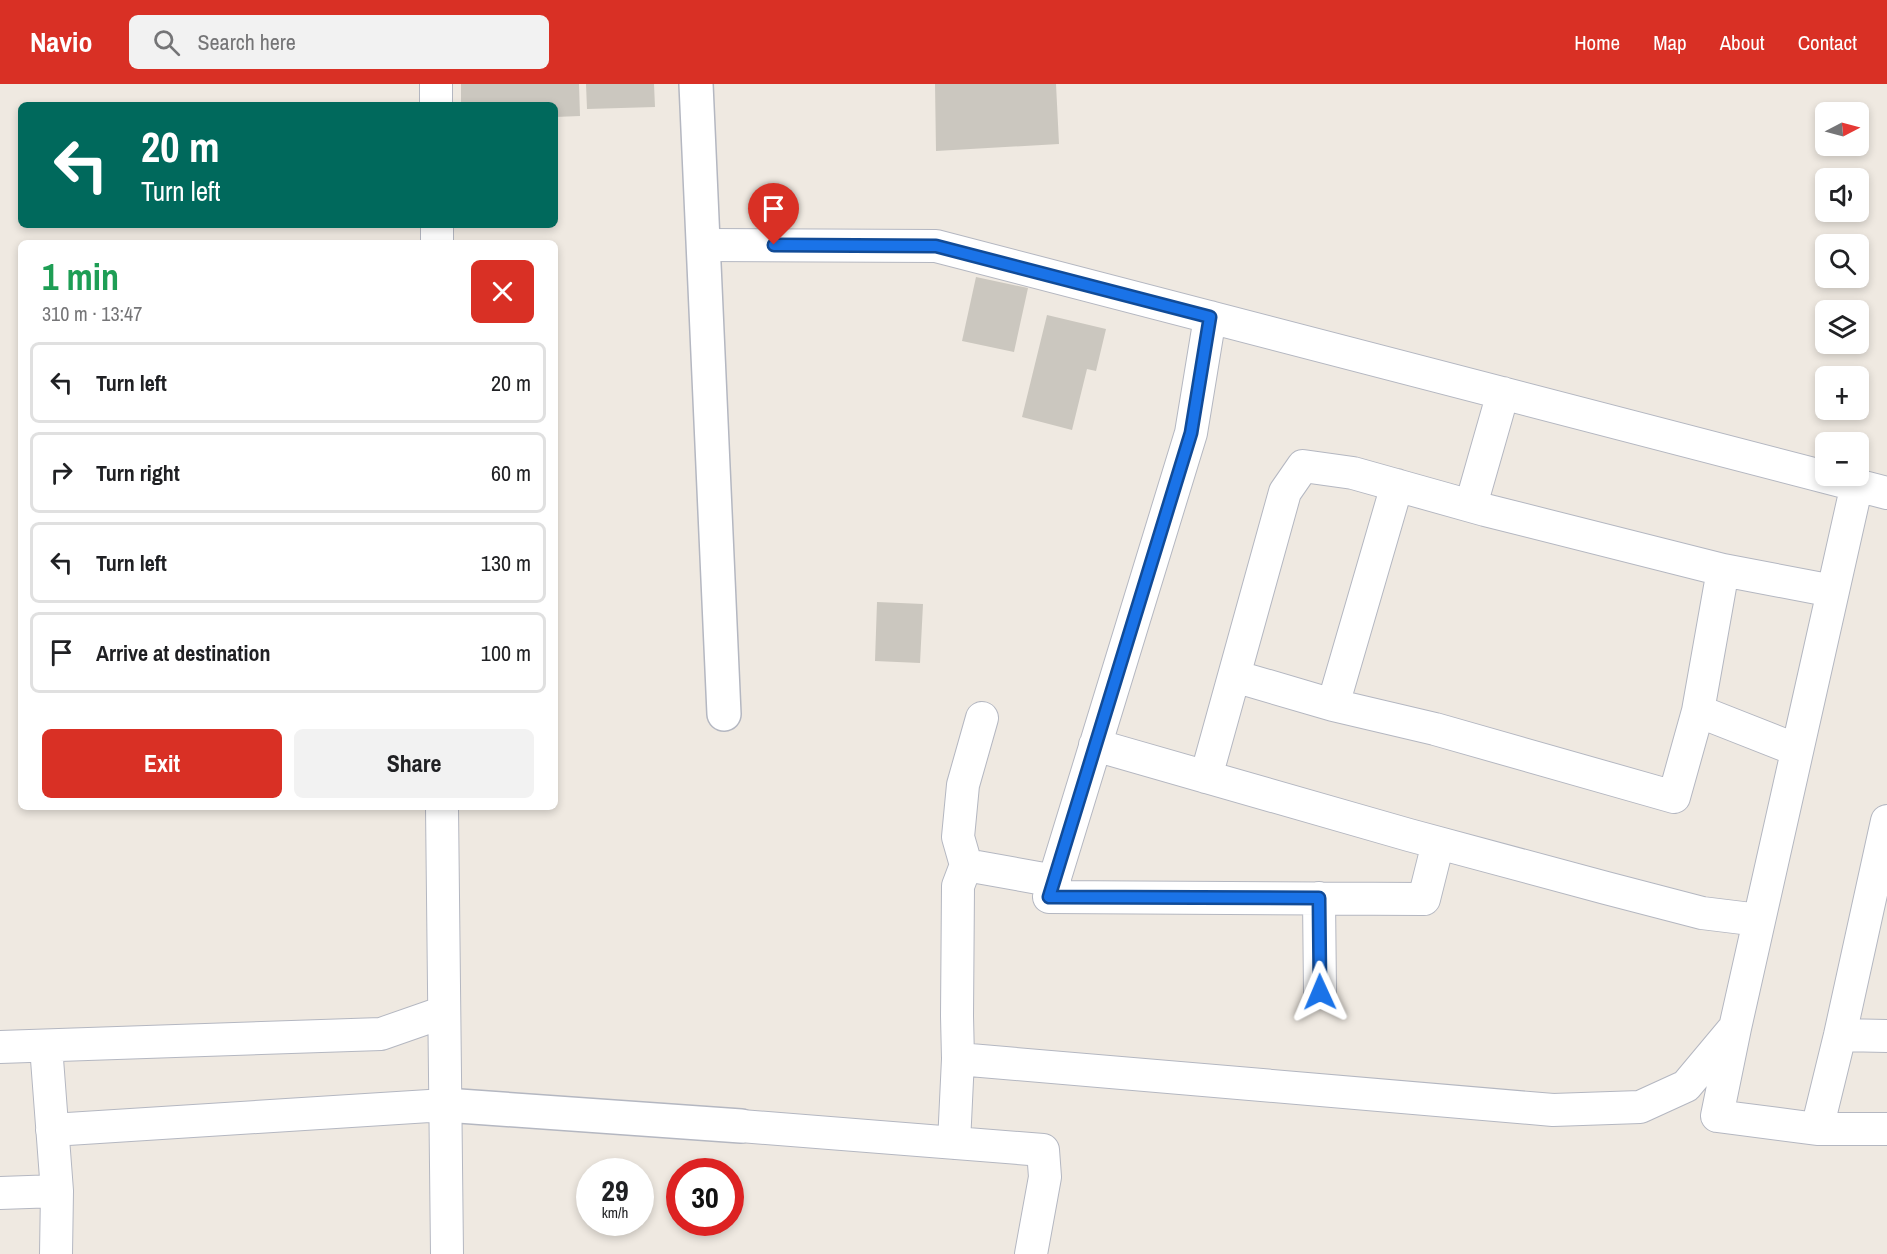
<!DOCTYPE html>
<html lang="en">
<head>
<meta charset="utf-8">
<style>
	:root { --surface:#fff; --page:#f2f2f2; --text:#202124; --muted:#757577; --line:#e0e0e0; --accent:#d93025 }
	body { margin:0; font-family:"Archivo Narrow",sans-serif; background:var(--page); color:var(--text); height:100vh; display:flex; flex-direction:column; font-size:22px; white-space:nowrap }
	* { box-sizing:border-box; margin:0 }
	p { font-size:20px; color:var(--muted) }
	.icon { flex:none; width:33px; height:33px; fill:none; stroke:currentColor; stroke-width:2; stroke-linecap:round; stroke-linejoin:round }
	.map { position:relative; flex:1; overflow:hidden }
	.drawer { position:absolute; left:18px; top:156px; width:540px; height:570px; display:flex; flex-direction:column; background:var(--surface); border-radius:9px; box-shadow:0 3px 9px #0003 }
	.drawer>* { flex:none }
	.banner { position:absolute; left:18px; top:18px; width:540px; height:126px; border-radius:9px; box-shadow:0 3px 9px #0003; background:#00695c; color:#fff; overflow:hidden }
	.needle { width:39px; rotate:84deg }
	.tools { position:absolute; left:1815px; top:18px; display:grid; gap:12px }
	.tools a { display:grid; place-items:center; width:54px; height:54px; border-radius:9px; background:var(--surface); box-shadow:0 3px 9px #0003; font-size:30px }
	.speed { position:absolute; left:576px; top:1074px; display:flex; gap:12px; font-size:30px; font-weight:700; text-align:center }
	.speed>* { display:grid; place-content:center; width:78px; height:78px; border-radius:50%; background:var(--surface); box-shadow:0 3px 9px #0003; line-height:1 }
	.speed small { font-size:15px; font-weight:400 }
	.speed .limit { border:9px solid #d22; background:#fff; color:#111 }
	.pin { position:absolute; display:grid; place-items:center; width:51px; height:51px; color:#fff; margin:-62px -26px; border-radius:50% 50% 50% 0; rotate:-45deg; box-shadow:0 0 6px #0007 }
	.pin .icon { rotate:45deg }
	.me { position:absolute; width:66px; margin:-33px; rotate:359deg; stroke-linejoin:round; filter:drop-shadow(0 0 4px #0008) }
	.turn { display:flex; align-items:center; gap:21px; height:126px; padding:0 24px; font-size:27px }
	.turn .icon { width:78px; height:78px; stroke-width:2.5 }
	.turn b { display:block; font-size:42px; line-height:51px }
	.round { display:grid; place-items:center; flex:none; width:63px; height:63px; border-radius:9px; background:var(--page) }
	.summary { display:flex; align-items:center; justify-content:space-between; height:102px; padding:0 24px }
	h1 { font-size:36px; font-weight:800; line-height:45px; color:#1e9e55 }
	.button { display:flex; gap:12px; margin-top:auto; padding:12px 24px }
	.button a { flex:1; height:69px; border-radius:9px; background:var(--accent); color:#fff; font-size:24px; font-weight:800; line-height:69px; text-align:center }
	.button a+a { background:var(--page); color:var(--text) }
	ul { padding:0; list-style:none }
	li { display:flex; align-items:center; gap:18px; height:81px; margin:0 12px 9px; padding:0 12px; border:3px solid var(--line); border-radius:9px }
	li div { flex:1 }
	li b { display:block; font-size:22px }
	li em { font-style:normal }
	header { display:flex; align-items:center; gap:36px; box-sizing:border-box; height:84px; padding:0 30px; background:var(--accent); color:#fff }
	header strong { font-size:28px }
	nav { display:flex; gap:33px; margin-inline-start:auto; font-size:21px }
	.search { width:420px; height:54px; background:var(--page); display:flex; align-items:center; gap:15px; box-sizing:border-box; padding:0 21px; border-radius:9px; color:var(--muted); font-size:22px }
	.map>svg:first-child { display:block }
</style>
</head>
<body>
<header>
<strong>Navio</strong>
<div class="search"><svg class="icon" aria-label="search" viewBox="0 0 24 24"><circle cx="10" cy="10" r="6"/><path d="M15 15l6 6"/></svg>Search here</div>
<nav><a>Home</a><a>Map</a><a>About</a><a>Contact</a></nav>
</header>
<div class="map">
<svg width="1887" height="1170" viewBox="0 0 1887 1170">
	<rect width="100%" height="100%" fill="#efe9e1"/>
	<path fill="#cbc7bf" d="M461,0H579L580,32L555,33V21H461Z
		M586,0H654L655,23L587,25Z
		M935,0H1056L1059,60L936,67Z
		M976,193L1028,204L1014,268L962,257Z
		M1047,231L1106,245L1096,287L1087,285L1072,346L1022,333Z
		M877,518L923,520L920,579L875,577Z"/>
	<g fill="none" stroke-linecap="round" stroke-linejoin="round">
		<defs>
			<path id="street" d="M436,0V21
				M437,141V159
				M704,161L936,162L1887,409
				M1210,233L1191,349L1049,813L1424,815L1438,759
				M1857,400L1735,944L1717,1032L1817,1045H1887
				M1471,421L1503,309
				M1234,592L1333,621L1435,645L1674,713L1698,627
				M1333,621L1397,401
				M982,634L963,701L958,753L966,781L1055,797
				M1095,661L1409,751L1606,804L1702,829L1759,836
				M1797,666L1698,627L1723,486L1833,507
				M1206,693L1285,408L1303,382L1353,389L1485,426L1723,486
				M442,723L447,1170
				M1319,814L1320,908
				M1840,951L1887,952
				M46,962L57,1107L56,1170
				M0,963L381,950L444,928
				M958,975L1553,1026L1640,1023L1686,1002L1732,947
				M741,1042L1043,1066L1045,1093L1031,1170
				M1817,1045L1840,951L1887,737
				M52,1046L445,1021
				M954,1059L958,975L957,932L958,802L966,781
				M0,1109L57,1107"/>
			<path id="secondary" d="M696,0L724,630
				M445,1021L741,1042"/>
		</defs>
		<use href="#street" stroke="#b4b7c1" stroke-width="34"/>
		<use href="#secondary" stroke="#b4b7c1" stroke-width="36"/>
		<use href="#street" stroke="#fff" stroke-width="32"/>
		<use href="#secondary" stroke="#fff" stroke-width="33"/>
	</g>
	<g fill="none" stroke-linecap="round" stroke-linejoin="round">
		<defs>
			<path id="route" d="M774,161L936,162L1210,233L1191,349L1049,813L1319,814L1320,908"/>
		</defs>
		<use href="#route" stroke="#114b97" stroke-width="15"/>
		<use href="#route" stroke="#1a73e8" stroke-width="10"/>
	</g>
</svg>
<div class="tools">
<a><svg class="needle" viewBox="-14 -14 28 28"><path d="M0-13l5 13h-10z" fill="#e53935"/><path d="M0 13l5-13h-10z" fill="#757577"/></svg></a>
<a><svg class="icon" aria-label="sound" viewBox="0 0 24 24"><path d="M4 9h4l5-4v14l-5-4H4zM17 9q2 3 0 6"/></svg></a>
<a><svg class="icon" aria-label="search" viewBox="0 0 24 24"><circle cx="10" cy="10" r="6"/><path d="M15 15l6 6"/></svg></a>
<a><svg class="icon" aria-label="layers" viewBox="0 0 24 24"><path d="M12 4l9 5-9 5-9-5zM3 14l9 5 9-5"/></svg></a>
<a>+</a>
<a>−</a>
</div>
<div class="speed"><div>29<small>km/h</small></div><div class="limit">30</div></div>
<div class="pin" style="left:774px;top:161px;background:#d93025"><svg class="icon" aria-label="arrive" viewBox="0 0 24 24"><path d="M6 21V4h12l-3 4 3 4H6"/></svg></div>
<svg class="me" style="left:1320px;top:908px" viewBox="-20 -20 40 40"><path d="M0-17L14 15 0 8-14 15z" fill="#1a73e8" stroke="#fff" stroke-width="4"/></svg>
<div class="banner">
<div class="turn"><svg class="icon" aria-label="left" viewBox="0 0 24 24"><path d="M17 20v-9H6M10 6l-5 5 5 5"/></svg><div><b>20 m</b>Turn left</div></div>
</div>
<section class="drawer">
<div class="summary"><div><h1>1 min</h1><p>310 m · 13:47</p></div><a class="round" style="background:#d93025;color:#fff"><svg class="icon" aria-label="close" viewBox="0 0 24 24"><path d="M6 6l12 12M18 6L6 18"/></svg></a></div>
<ul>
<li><svg class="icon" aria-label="left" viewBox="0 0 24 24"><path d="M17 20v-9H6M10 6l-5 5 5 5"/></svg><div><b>Turn left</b></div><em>20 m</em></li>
<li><svg class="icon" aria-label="right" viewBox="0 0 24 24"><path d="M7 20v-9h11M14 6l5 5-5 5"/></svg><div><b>Turn right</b></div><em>60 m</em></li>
<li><svg class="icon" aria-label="left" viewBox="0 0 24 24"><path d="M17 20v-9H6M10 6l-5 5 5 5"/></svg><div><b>Turn left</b></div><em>130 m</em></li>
<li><svg class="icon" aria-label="arrive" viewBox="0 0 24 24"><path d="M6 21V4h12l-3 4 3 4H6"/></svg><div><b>Arrive at destination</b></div><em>100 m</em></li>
</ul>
<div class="button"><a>Exit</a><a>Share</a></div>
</section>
</div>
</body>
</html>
